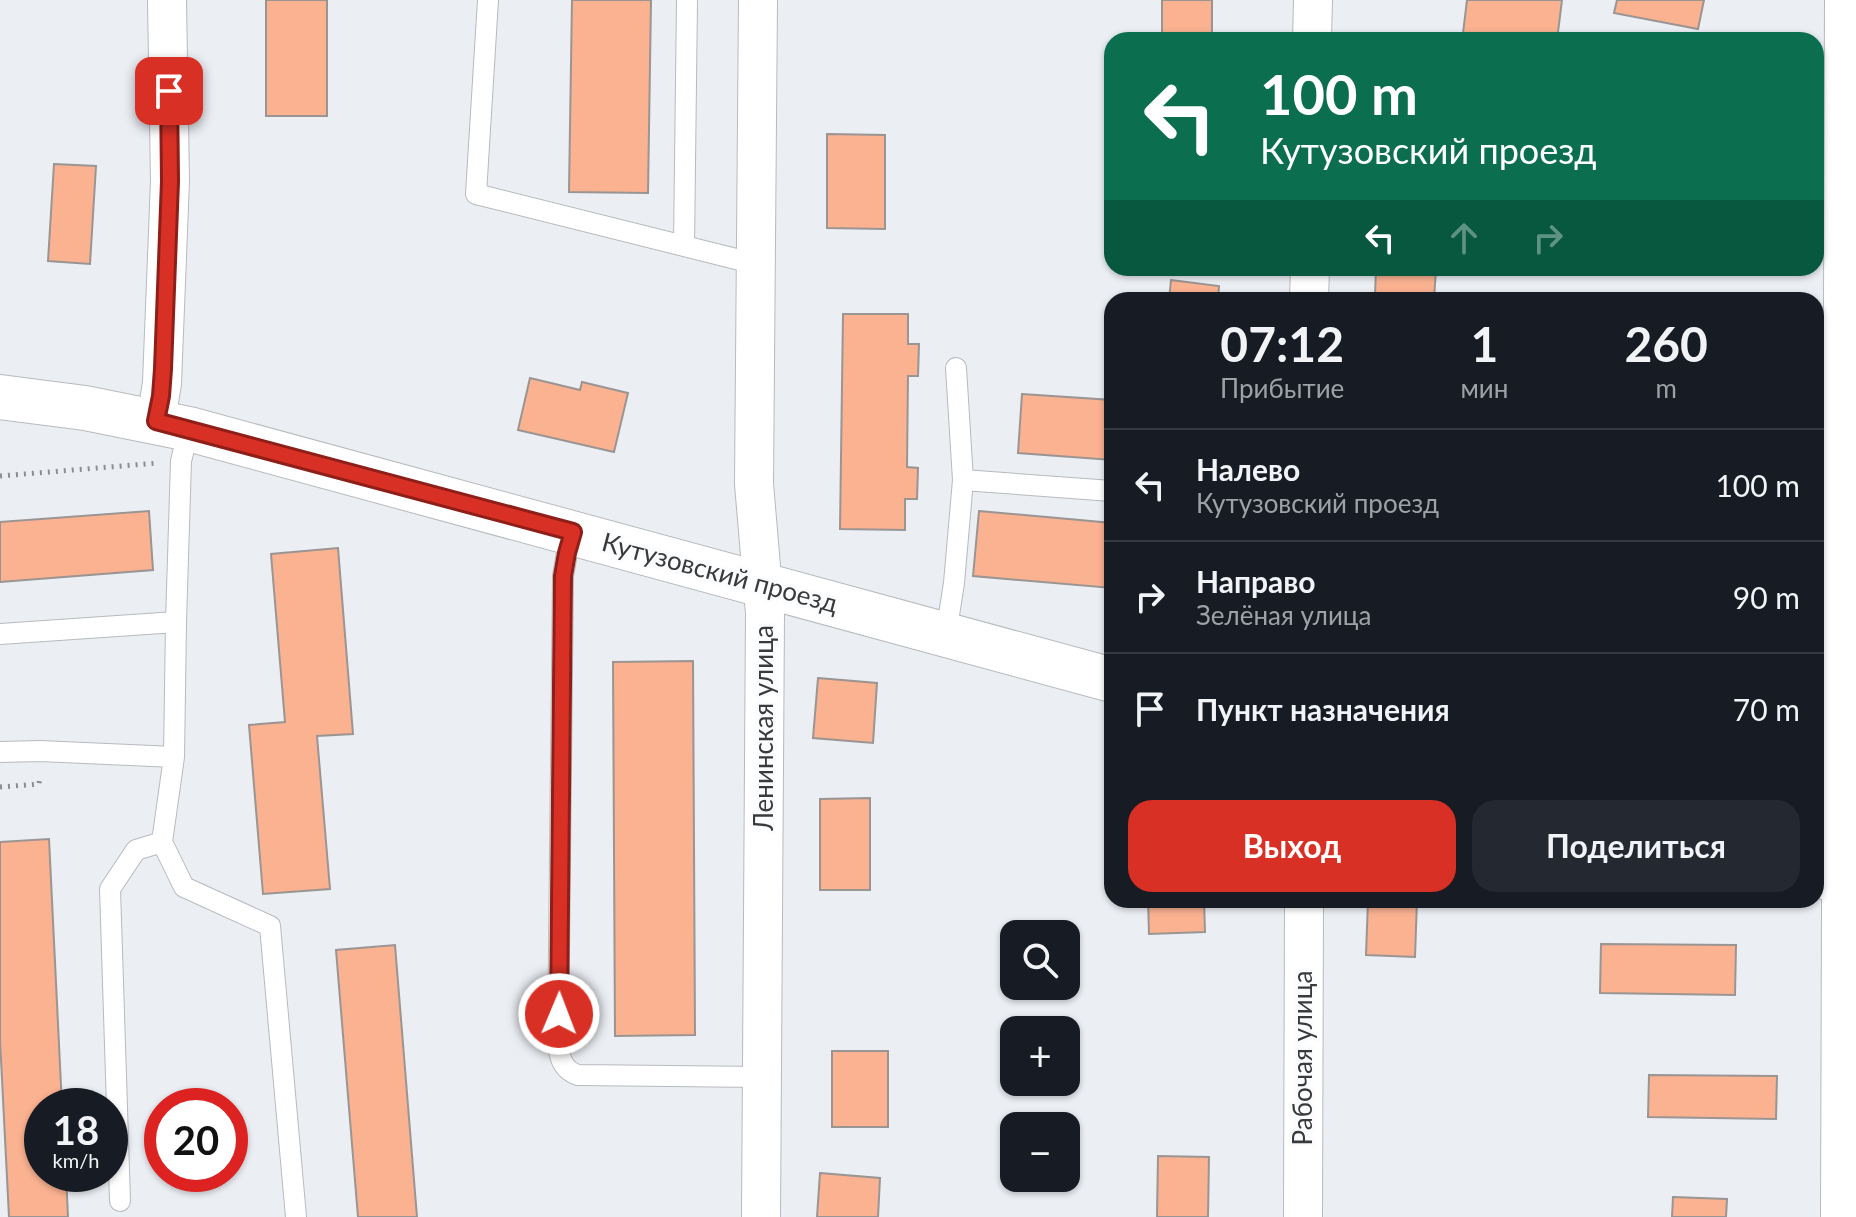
<!DOCTYPE html>
<html lang="ru">
<head>
<meta charset="utf-8">
<style>
	:root { --surface:#171b24; --page:#242831; --text:#f1f3f6; --muted:#9ea1a6; --line:#363941; --accent:#d93025 }
	body { margin:0; font-family:Lato,sans-serif; background:var(--page); color:var(--text); height:100vh; display:flex; flex-direction:column; font-size:30px; white-space:nowrap }
	* { box-sizing:border-box; margin:0 }
	p { font-size:26px; color:var(--muted) }
	.icon { flex:none; width:44px; height:44px; fill:none; stroke:currentColor; stroke-width:2; stroke-linecap:round; stroke-linejoin:round }
	.map { position:relative; flex:1; overflow:hidden }
	.drawer { position:absolute; left:1104px; top:292px; width:720px; height:616px; display:flex; flex-direction:column; background:var(--surface); border-radius:24px; box-shadow:0 2px 6px #0004 }
	.drawer>* { flex:none }
	.guide { position:absolute; left:1104px; top:32px; width:720px; height:244px; border-radius:24px; box-shadow:0 2px 6px #0004; background:#0b6e4f; color:#fff; overflow:hidden }
	.tools { position:absolute; left:1000px; top:920px; display:grid; gap:16px }
	.tools a { display:grid; place-items:center; width:80px; height:80px; border-radius:16px; background:var(--surface); box-shadow:0 2px 6px #0004; font-size:40px }
	.speed { position:absolute; left:24px; top:1088px; display:flex; gap:16px; font-size:40px; font-weight:700; text-align:center }
	.speed>* { display:grid; place-content:center; width:104px; height:104px; border-radius:50%; background:var(--surface); box-shadow:0 2px 6px #0004; line-height:1 }
	.speed small { font-size:20px; font-weight:400 }
	.speed .limit { border:12px solid #d22; background:#fff; color:#111 }
	.pin { position:absolute; display:grid; place-items:center; width:68px; height:68px; color:#fff; margin:-34px; border-radius:16px; box-shadow:0 4px 12px #0006 }
	.me { position:absolute; width:88px; margin:-44px; rotate:1deg; stroke-linejoin:round; filter:drop-shadow(0 0 6px #0008) }
	.turn { display:flex; align-items:center; gap:28px; height:168px; padding:0 24px; font-size:36px }
	.turn .icon { width:104px; height:104px; stroke-width:2.5 }
	.turn b { display:block; font-size:56px; line-height:68px }
	.lanes { display:flex; align-items:center; height:76px; padding:0 24px; background:#0003; justify-content:center; gap:40px; direction:ltr }
	.lanes .off { opacity:.35 }
	.eta { display:flex; justify-content:space-evenly; align-items:center; height:136px; text-align:center }
	.eta b { font-size:48px; font-weight:700; line-height:56px }
	.primary-button { display:flex; gap:16px; margin-top:auto; padding:16px 24px }
	.primary-button a { flex:1; height:92px; border-radius:24px; background:var(--accent); color:#fff; font-size:32px; font-weight:700; line-height:92px; text-align:center }
	.primary-button a+a { background:var(--page); color:var(--text) }
	ul { padding:0; list-style:none }
	li { display:flex; align-items:center; gap:24px; height:112px; padding:0 24px; border-top:2px solid var(--line) }
	li div { flex:1 }
	li b { display:block; font-size:30px }
	li em { font-style:normal }
	.map>svg:first-child { display:block }
</style>
</head>
<body>
<div class="map">
<svg width="1856" height="1217" viewBox="0 0 1856 1217">
	<rect width="100%" height="100%" fill="#ebeef3"/>
	<path fill="#fbb291" stroke="#9a9593" stroke-width="2" d="M266,0H327V116H266Z
		M572,0H651L648,193L569,192Z
		M1162,0H1212V40H1162Z
		M1467,0H1562L1557,40H1525L1463,33Z
		M1617,0H1704L1698,29L1614,13Z
		M827,134L885,135V229L827,228Z
		M54,164L96,166L90,264L48,261Z
		M1376,268H1436L1434,300L1375,295Z
		M1171,280L1219,286L1218,300H1169Z
		M843,314H908V344H919L918,376H908L907,467L918,468L917,499H905V530L840,529Z
		M530,378L580,390L582,382L628,393L614,452L518,430Z
		M1022,394L1112,400V460L1018,453Z
		M149,511L153,570L0,582V522Z
		M979,511L1112,523V588L973,576Z
		M338,548L353,734L317,736L330,889L263,894L249,725L285,722L271,554Z
		M693,661L695,1035L615,1036L613,662Z
		M818,678L877,683L873,743L813,738Z
		M870,798V890H820V799Z
		M49,839L62,1106H42V1174H66L68,1217H9L0,1040V842Z
		M1148,900H1204L1205,932L1149,934Z
		M1368,900H1417L1415,957L1366,955Z
		M1601,944L1736,945L1735,995L1600,993Z
		M395,945L417,1217H358L336,950Z
		M832,1051H888V1127H832Z
		M1649,1075L1777,1076L1776,1119L1648,1117Z
		M1158,1156L1209,1157L1208,1217H1157Z
		M820,1173L880,1178L878,1217H817Z
		M1673,1197L1727,1199L1726,1217H1672Z"/>
	<g fill="none" stroke-linecap="round" stroke-linejoin="round">
		<defs>
			<path id="lane" d="M488,0L476,194L756,264
				M684,246L687,0
				M963,480L1112,491
				M573,532L567,553L563,576L558,1045C560,1059 563,1070 578,1075L762,1077
				M0,634L176,622L181,461L189,429
				M946,634L954,583L963,480L956,368
				M0,752L40,751L174,757
				M162,842L184,887L270,926L296,1217
				M120,1201L110,889L136,850L162,842L174,757L176,622"/>
			<path id="street" d="M758,0L754,484L765,613L761,1217
				M1312,40L1313,0
				M1309,300L1310,268
				M156,421L162,383L170,181L167,0
				M1303,1217L1304,900
				M1840,1217L1844,0"/>
			<path id="secondary" d="M0,397L85,408L189,429L1112,680
				M1816,875L1856,885"/>
		</defs>
		<use href="#lane" stroke="#b7babe" stroke-width="22"/>
		<use href="#street" stroke="#b7babe" stroke-width="40"/>
		<use href="#secondary" stroke="#b7babe" stroke-width="46"/>
		<path stroke="#8b8d91" stroke-width="5" stroke-dasharray="2 6" stroke-linecap="butt" d="M0,476L158,463
			M0,787L39,784L40,776"/>
		<use href="#lane" stroke="#fff" stroke-width="20"/>
		<use href="#street" stroke="#fff" stroke-width="38"/>
		<use href="#secondary" stroke="#fff" stroke-width="44"/>
	</g>
	<g fill="none" stroke-linecap="round" stroke-linejoin="round">
		<defs>
			<path id="route" d="M169,91L170,181L163,369L161,396L156,421L573,532L567,553L563,576L559,1014"/>
		</defs>
		<use href="#route" stroke="#8d1f18" stroke-width="20"/>
		<use href="#route" stroke="#d93025" stroke-width="14"/>
	</g>
	<g text-anchor="middle" stroke-width="7" stroke-linejoin="round" paint-order="stroke">
		<g font-size="26" fill="#393a3c" stroke="#fafcfe">
			<text transform="translate(720 573) rotate(15)" y="9">Кутузовский проезд</text>
			<text transform="translate(764 728) rotate(-90)" y="9">Ленинская улица</text>
			<text transform="translate(1303 1058) rotate(-90)" y="9">Рабочая улица</text>
		</g>
	</g>
</svg>
<div class="tools">
<a><svg class="icon" aria-label="search" viewBox="0 0 24 24"><circle cx="10" cy="10" r="6"/><path d="M15 15l6 6"/></svg></a>
<a>+</a>
<a>−</a>
</div>
<div class="speed"><div>18<small>km/h</small></div><div class="limit">20</div></div>
<div class="pin" style="left:169px;top:91px;background:#d93025"><svg class="icon" aria-label="arrive" viewBox="0 0 24 24"><path d="M6 21V4h12l-3 4 3 4H6"/></svg></div>
<svg class="me" style="left:559px;top:1014px" viewBox="-20 -20 40 40"><circle r="17" fill="#d93025" stroke="#fff" stroke-width="3"/><path d="M0-11L8 9 0 5-8 9z" fill="#fff"/></svg>
<div class="guide">
<div class="turn"><svg class="icon" aria-label="left" viewBox="0 0 24 24"><path d="M17 20v-9H6M10 6l-5 5 5 5"/></svg><div><b>100 m</b>Кутузовский проезд</div></div>
<div class="lanes"><svg class="icon" aria-label="left" viewBox="0 0 24 24"><path d="M17 20v-9H6M10 6l-5 5 5 5"/></svg><svg class="icon off" aria-label="ahead" viewBox="0 0 24 24"><path d="M12 20V5M6 11l6-6 6 6"/></svg><svg class="icon off" aria-label="right" viewBox="0 0 24 24"><path d="M7 20v-9h11M14 6l5 5-5 5"/></svg></div>
</div>
<section class="drawer">
<div class="eta">
<div><b>07:12</b><p>Прибытие</p></div>
<div><b>1</b><p>мин</p></div>
<div><b>260</b><p>m</p></div>
</div>
<ul>
<li><svg class="icon" aria-label="left" viewBox="0 0 24 24"><path d="M17 20v-9H6M10 6l-5 5 5 5"/></svg><div><b>Налево</b><p>Кутузовский проезд</p></div><em>100 m</em></li>
<li><svg class="icon" aria-label="right" viewBox="0 0 24 24"><path d="M7 20v-9h11M14 6l5 5-5 5"/></svg><div><b>Направо</b><p>Зелёная улица</p></div><em>90 m</em></li>
<li><svg class="icon" aria-label="arrive" viewBox="0 0 24 24"><path d="M6 21V4h12l-3 4 3 4H6"/></svg><div><b>Пункт назначения</b></div><em>70 m</em></li>
</ul>
<div class="primary-button"><a>Выход</a><a>Поделиться</a></div>
</section>
</div>
</body>
</html>
